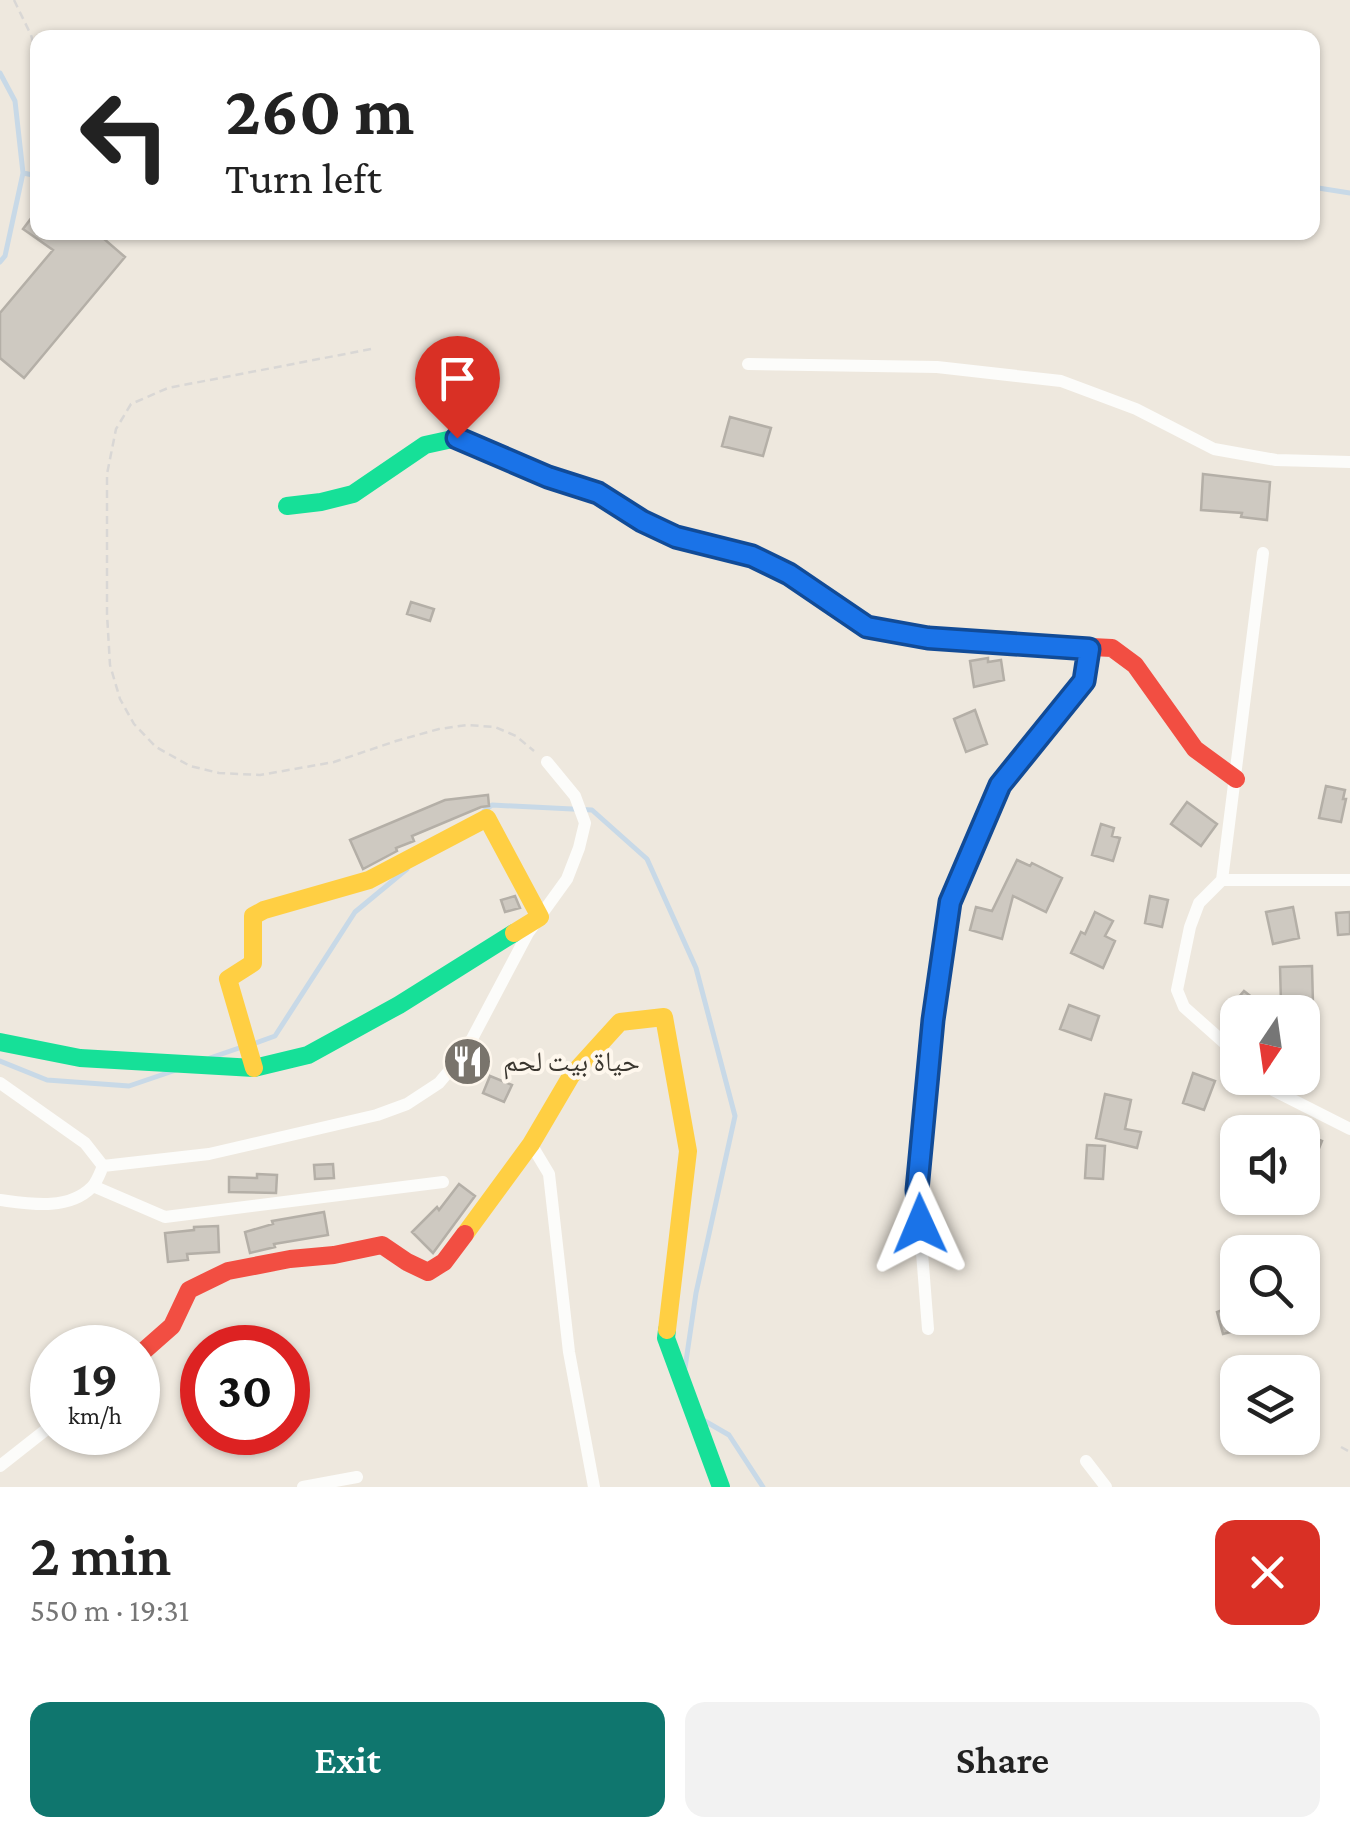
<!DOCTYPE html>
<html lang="en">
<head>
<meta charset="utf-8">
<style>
	:root { --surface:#fff; --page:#f2f2f2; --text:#222; --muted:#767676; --accent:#0f766e }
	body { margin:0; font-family:"Crimson Pro","Noto Naskh Arabic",serif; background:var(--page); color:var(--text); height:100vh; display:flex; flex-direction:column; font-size:38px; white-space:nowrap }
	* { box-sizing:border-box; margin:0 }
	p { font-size:32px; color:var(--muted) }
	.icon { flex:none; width:55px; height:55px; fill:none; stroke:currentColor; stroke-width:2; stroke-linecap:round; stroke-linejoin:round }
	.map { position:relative; height:1487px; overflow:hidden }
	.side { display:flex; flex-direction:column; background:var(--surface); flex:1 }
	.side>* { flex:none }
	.banner { position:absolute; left:30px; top:30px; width:1290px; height:210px; border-radius:20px; box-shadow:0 2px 8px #0004; background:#fff; color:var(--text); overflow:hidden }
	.needle { width:65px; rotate:193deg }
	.buttons { position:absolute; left:1220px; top:995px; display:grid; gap:20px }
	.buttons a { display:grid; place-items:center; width:100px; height:100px; border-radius:20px; background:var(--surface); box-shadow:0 2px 8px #0004; font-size:50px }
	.speed { position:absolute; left:30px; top:1325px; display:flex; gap:20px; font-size:50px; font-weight:700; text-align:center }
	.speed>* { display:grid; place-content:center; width:130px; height:130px; border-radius:50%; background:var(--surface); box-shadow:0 2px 8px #0004; line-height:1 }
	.speed small { font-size:25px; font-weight:400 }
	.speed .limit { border:15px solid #d22; background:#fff; color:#111 }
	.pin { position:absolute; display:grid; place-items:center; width:85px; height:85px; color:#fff; margin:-102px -42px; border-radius:50% 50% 50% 0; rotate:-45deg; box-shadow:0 0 10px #0007 }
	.pin .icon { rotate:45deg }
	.me { position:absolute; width:110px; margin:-55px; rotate:359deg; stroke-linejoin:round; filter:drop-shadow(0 0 8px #0008) }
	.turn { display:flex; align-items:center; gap:35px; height:210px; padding:0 30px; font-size:45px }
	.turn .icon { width:130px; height:130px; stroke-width:2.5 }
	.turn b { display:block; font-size:70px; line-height:85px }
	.round { display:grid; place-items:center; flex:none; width:105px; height:105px; border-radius:20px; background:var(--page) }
	.head { display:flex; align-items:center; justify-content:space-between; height:170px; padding:0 30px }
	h1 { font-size:60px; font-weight:600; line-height:75px }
	.primary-button { display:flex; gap:20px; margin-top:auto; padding:20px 30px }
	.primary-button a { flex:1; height:115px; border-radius:20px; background:var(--accent); color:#fff; font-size:40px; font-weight:600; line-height:115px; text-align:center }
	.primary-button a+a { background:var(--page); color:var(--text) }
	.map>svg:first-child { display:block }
</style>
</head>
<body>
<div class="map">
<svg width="1350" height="1487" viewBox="0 0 1350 1487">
	<rect width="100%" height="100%" fill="#eee8de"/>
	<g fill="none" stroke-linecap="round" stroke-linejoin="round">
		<path stroke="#c8d9e7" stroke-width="5" d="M0,73L15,101L23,173L5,256L0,262
			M23,173L38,176
			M1312,187L1350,193
			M484,811L492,805L592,810L647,859L696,968L735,1116L696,1293L685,1368
			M253,1044L275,1036L355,912L407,869
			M210,1058L242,1047
			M0,1061L47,1080L129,1086L176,1070
			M703,1420L729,1435L763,1487"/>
	</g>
	<path fill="#cec9c1" stroke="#b4afa7" stroke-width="2.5" d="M38,209V232H96L125,257L24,378L0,358V313L53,250L23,229Z
		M730,417L771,428L763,456L722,446Z
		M1203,474L1270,482L1267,520L1241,517L1242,513L1201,510Z
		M411,602L434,609L430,621L407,614Z
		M988,658V662L1001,660L1004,680L974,687L970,661Z
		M975,710L987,744L966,752L954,719Z
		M1326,786L1345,790L1343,799H1346L1341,822L1319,818Z
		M488,795L489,806L481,807L412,836L414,841L396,848L397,851L363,869L350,840L445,800Z
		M1187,802L1217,824L1201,846L1171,824Z
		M1101,824L1114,828L1112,836L1120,838L1113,861L1092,855Z
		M1017,860L1030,866L1032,863L1062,878L1046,912L1013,896L1002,939L970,930L976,907L992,911Z
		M515,896L520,908L505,912L501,900Z
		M1150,896L1168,900L1162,927L1145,923Z
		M1293,907L1299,938L1273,944L1266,912Z
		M1095,912L1113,921L1105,936L1115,941L1103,968L1071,953L1081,932L1085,934Z
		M1350,912V934L1338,935L1336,913Z
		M1312,966L1313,1004H1281L1280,967Z
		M1244,991L1271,1012H1226Z
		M1069,1005L1099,1016L1091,1040L1060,1029Z
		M1193,1073L1215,1081L1204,1110L1183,1103Z
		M490,1076L512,1085L504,1102L483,1093Z
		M1105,1094L1131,1100L1125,1129L1141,1132L1137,1148L1096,1138Z
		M1302,1133L1322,1141L1303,1188H1302Z
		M1087,1145L1105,1146L1103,1179L1085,1178Z
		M333,1164L334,1178L315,1179L314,1165Z
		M257,1174L277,1175L276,1193L229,1192V1177L257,1178Z
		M459,1184L475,1196L433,1253L412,1232L437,1207L439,1210Z
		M324,1212L328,1235L274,1244L275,1247L250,1253L245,1232L273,1224L272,1221Z
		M218,1226L219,1252L187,1254L188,1260L168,1262L165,1233L194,1230V1227Z
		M1238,1281V1318H1268L1269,1322L1223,1334L1217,1312L1228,1308L1222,1287Z"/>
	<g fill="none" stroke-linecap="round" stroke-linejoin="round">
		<path stroke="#d9d7d5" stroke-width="2.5" stroke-dasharray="8 5" stroke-linecap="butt" d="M14,0L31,35L38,59
			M371,349L168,388L131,404L116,429L107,474V614L110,665L120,699L134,724L156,747L190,766L219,773L260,775L334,762L396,741L439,729L467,725L495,727L516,736L534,751
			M1341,1447L1350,1452"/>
		<path stroke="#fcfcfa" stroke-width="12" d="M748,364L937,367L1061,381L1136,409L1214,449L1276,460L1350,462
			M1222,880L1263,553
			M1238,1055L1184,1007L1177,990L1190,927L1199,903L1222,880H1350
			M1258,1078L1267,1087L1350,1129
			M0,1083L85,1143L103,1166
			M531,1144L549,1174L569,1352L594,1487
			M103,1166L209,1154L377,1115L407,1104L439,1083L465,1052L528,933L567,879L579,848L585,823L575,796L547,762
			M93,1186L165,1217L443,1182
			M0,1200C30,1204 68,1211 92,1187C97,1182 100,1173 103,1166
			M928,1329L917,1189L933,1020L950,902L1000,785L1084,681L1089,649
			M1086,1461L1106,1487
			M0,1466L52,1425
			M303,1487L357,1477"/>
		<path stroke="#16e098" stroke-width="18" d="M287,506L321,502L353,494L425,445L457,438L548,477L598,493L642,521L676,537L752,557L789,573L867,627L928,638L1030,644
			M0,1042L80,1058L254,1068L308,1055L399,1005L514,933
			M667,1330L666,1338L721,1487"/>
		<path stroke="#ffcf43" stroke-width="18" d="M254,1068L228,979L253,963V916L264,910L369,880L487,818L540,917L514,933
			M465,1234L531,1144L571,1076L620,1022L664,1017L688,1151L667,1330"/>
		<path stroke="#f24e42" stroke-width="18" d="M1030,644L1112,648L1135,665L1195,749L1236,779
			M138,1356L172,1326L189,1290L228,1271L290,1259L334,1255L382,1245L407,1262L428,1272L444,1262L465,1234"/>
	</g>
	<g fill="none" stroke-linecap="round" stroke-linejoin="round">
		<defs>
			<path id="route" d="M457,438L548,477L598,493L642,521L676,537L752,556L789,574L867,627L928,638L1089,649L1084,681L1000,785L950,902L933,1020L917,1190L920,1224"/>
		</defs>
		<use href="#route" stroke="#114b97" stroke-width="25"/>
		<use href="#route" stroke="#1a73e8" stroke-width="18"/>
	</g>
	<defs>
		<symbol id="restaurant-disc" viewBox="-11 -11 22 22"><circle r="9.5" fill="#79746c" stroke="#fef7ed"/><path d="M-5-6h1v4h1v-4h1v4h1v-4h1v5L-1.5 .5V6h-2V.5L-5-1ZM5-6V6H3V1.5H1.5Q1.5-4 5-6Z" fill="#fff"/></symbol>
	</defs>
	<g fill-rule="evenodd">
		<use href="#restaurant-disc" x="440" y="1034" width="55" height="55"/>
	</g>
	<g text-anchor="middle" stroke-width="8" stroke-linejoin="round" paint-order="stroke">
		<g font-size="28" fill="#3a362f" stroke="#fef7ed" text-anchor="start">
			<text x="503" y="1071">حياة بيت لحم</text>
		</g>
	</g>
</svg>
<div class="buttons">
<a><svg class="needle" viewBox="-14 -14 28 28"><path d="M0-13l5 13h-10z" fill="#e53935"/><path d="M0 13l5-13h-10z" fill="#767676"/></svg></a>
<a><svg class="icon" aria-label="sound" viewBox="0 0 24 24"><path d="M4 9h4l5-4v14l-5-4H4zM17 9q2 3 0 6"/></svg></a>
<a><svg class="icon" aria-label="search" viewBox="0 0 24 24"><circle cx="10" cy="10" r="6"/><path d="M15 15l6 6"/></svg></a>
<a><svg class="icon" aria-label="layers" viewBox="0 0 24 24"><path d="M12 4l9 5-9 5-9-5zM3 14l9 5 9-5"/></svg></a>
</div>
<div class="speed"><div>19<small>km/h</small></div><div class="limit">30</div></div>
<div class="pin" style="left:457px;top:438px;background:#d93025"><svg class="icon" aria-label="arrive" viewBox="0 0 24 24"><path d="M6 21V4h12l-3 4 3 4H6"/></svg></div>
<svg class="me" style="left:920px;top:1224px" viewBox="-20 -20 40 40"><path d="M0-17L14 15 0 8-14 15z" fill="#1a73e8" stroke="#fff" stroke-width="4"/></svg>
<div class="banner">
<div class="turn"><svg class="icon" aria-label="left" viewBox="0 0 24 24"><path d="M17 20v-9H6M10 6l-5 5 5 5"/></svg><div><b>260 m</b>Turn left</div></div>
</div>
</div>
<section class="side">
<div class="head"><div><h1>2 min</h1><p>550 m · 19:31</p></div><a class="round" style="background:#d93025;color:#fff"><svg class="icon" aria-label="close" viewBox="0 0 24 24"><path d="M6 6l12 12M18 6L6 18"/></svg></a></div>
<div class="primary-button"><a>Exit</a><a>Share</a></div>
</section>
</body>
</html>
